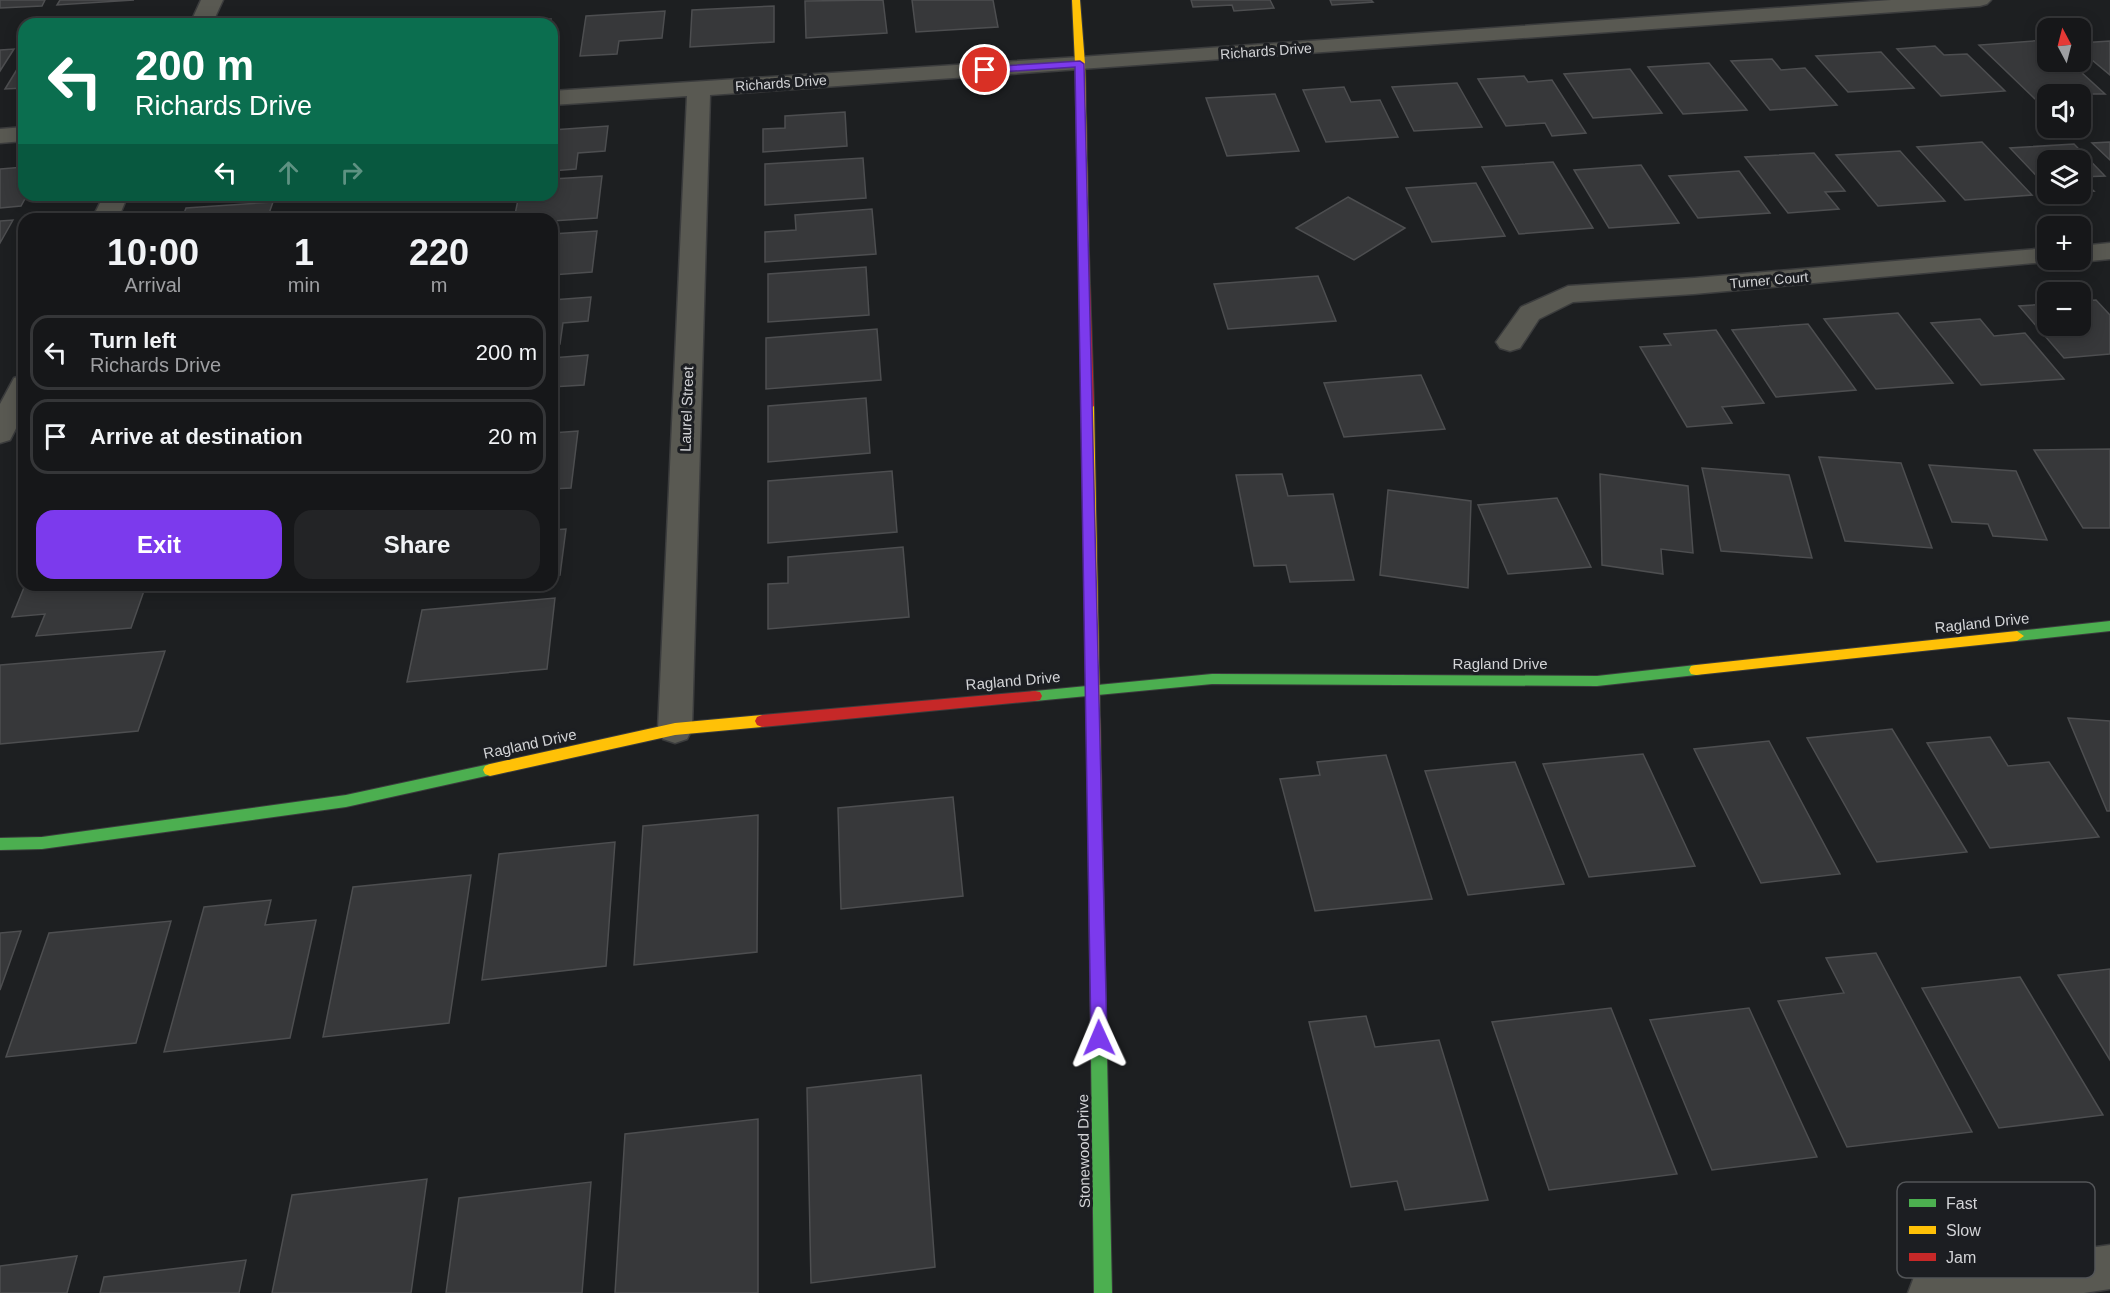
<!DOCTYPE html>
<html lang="en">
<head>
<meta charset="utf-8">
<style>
	:root { --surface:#161719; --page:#232426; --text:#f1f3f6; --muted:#9e9fa2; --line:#353638; --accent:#7c3aed }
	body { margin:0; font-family:Arial,sans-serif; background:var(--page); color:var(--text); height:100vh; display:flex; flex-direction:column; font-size:22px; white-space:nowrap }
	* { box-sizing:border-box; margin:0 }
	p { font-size:20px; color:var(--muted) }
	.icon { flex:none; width:33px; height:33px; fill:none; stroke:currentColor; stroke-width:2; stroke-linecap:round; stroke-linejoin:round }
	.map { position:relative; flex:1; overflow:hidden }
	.panel { position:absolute; left:18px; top:213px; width:540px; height:378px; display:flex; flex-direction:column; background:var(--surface); border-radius:18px; box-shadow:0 3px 15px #0003,0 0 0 2px var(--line) }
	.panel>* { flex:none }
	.top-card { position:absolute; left:18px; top:18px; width:540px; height:183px; border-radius:18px; box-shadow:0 3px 15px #0003,0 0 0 2px var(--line); background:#0b6e4f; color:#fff; overflow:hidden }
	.needle { width:39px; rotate:353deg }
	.buttons { position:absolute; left:2037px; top:18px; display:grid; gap:12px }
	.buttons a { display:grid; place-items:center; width:54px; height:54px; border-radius:12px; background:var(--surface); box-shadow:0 3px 15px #0003,0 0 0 2px var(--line); font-size:30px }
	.pin { position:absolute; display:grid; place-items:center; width:51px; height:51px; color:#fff; margin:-26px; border:3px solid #fff; border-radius:50%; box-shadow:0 2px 6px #0007 }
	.me { position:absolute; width:66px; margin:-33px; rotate:359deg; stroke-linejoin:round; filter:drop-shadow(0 0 4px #0008) }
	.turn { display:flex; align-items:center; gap:21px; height:126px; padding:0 18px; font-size:27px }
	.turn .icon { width:78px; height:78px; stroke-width:2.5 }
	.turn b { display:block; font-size:42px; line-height:51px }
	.lanes { display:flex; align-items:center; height:57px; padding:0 18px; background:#0003; justify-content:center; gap:30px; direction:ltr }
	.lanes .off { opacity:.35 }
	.eta { display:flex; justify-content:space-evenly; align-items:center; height:102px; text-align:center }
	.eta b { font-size:36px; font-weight:700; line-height:42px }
	.primary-button { display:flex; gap:12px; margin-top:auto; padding:12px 18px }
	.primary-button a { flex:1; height:69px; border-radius:18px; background:var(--accent); color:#fff; font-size:24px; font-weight:700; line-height:69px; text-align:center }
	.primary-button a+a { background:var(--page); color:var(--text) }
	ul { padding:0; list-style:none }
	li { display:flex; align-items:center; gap:18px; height:75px; margin:0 12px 9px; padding:0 6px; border:3px solid var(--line); border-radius:18px }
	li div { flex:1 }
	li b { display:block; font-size:22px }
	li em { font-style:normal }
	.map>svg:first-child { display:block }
</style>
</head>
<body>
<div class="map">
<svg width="2110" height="1293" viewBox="0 0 2110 1293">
	<rect width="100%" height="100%" fill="#1d1f21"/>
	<path fill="#37383a" stroke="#4d4e50" stroke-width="1.5" d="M0,0H45L42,6L0,8Z
		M60,0H134L57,5Z
		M883,0L887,33L806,38L805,1Z
		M912,0H993L998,27L916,32Z
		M1191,0H1270L1274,8L1234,11L1232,5L1193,7Z
		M1330,0H1371L1373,2L1332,5Z
		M774,6V42L690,47L692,10Z
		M665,11L662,38L619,41L617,54L580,56L586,16Z
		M551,19L550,24H467V23Z
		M2046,40L2048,62H2070L2105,94H2048V98L2035,99L1979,45Z
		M2110,41V75L2080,50V43Z
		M1935,46L1944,55L1967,54L2005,91L1941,96L1897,49Z
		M14,49L0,71V50Z
		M1881,52L1914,88L1848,92L1816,56Z
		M24,58V88L5,89Z
		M1772,59L1781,70L1805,68L1837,105L1770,110L1731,61Z
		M1709,63L1747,110L1683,114L1648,67Z
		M1630,69L1662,113L1593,118L1564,74Z
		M1524,76L1528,82L1552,80L1586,133L1552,136L1545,123L1506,126L1478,79Z
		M1457,83L1482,127L1414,131L1392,87Z
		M1344,87L1351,102L1380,100L1398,137L1326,142L1303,90Z
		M1275,94L1299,151L1227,156L1206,98Z
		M845,112L847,146L763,152V129L785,128V116Z
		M608,126L605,151L578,153L576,169L552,171V130Z
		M1982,142L2032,195L1965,200L1917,147Z
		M2110,142V160L2092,143Z
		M2074,144L2105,176L2080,177V160H2048V188L2010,148Z
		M1900,151L1945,201L1878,206L1836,155Z
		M1814,153L1845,191L1825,192L1839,209L1788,213L1745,157Z
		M863,158L866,198L765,205V164Z
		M1553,162L1593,228L1519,234L1482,167Z
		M1641,165L1679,223L1609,228L1574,170Z
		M24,167V195H27L21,206L0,208V169Z
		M1739,171L1770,213L1698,218L1669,176Z
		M602,176L597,218L552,221V219H514L519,195H552V179Z
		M2080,178L2094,191L2080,192Z
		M1476,183L1505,236L1432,242L1406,188Z
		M1348,197L1405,228L1354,260L1296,228Z
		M273,202L267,219H182L186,208Z
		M872,209L876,254L765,262V232L796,230L795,215Z
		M13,220L0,243V221Z
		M597,231L592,272L552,275V234Z
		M866,267L869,315L768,322V274Z
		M1318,276L1336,321L1228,329L1214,284Z
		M591,297L588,321L563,323L560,344L552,345V300Z
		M2096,300L2110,315V354L2064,358L2019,306L2048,304V326H2080V301Z
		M1898,313L1953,383L1876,389L1824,319Z
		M1980,319L1994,336L2025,333L2064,379L1981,385L1931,323Z
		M1808,324L1856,390L1776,397L1732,330Z
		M877,329L881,380L766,389V338Z
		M1716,330L1764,403L1722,407L1732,423L1687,427L1640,347L1671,345L1664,334Z
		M588,355L584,385L552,387V358Z
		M1421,375L1445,429L1344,437L1324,383Z
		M866,398L870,453L768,462V406Z
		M578,431L571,488L552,489V433Z
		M2110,449V528H2083L2034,450Z
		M1819,457L1901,463L1932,548L1845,541Z
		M1929,465L2016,471L2047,540L1993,536L1988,524L1952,522Z
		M1702,468L1789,475L1812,558L1721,551Z
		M892,471L897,532L768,543V481Z
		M1282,474L1288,496L1333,494L1354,580L1290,582L1286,565L1254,566L1236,475Z
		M1600,474L1688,486L1693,553L1661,549L1663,574L1602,565Z
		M1388,490L1471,501L1468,588L1380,575Z
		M1557,498L1591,567L1508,574L1478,505Z
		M566,529L560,575L552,576V530Z
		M903,547L909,617L768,629V584L788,583V557Z
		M25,585H146L131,628L36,636L45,614L12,617Z
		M555,598L547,669L407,682L422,610Z
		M165,651L138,731L0,744V665Z
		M2068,718L2110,721V811H2107Z
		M1892,729L1967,852L1877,862L1807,738Z
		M1990,737L2008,766L2049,762L2099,837L1990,848L1927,743Z
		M1769,741L1840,874L1761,883L1694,749Z
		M1643,754L1695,866L1589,877L1543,764Z
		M1386,755L1432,899L1315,911L1280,779L1320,775L1317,762Z
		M1515,762L1564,884L1468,895L1425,771Z
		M953,797L963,896L841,909L838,808Z
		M758,815L757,952L634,965L643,826Z
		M615,842L606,966L482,980L499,854Z
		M471,875L449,1023L323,1037L353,887Z
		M271,900L265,925L316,920L290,1038L164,1052L204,907Z
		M171,921L136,1043L6,1057L49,933Z
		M21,931L0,990V933Z
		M1876,953L1972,1132L1847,1147L1778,1001L1844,993L1826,958Z
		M2110,969V1060L2058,975Z
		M2020,977L2103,1115L1999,1128L1922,988Z
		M1611,1008L1677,1174L1549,1190L1492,1022Z
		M1749,1008L1817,1157L1712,1170L1650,1020Z
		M1366,1016L1375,1047L1439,1040L1488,1200L1405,1210L1397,1181L1351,1187L1309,1022Z
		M921,1075L935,1267L811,1283L807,1088Z
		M758,1119V1293H615L625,1134Z
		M427,1179L411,1293H272L292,1195Z
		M591,1182L582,1293H446L459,1198Z
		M77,1256L67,1293H0V1266Z
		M246,1260L239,1293H100L104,1277Z"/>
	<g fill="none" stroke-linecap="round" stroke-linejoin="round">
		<defs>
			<path id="street" d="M201,0H223L212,24H190Z
				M1891,0H1991L1987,4L1980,6L710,95L692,729L687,739L675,743L663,739L658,729L687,96L552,105V91L1080,57Z
				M24,127V141L0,143V129Z
				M104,195H128L118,219H92Z
				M2110,243V259L2080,262L2071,260H2080V246Z
				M2048,248V260H2058L2057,261L1694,294L1573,302L1539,319L1520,348L1510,351L1500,348L1496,342L1521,307L1568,286L1694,278Z
				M24,375V413L10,440L0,443V404L14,378Z
				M2110,1245V1289L2084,1293H1908L1914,1277L1930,1271Z"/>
			<path id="fast" d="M2110,621V631L2017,641L2010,636L2017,631Z
				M1696,665L1701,666L1703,670L1701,674L1696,675L1597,686L1212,684L1035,701L1030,700L1028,696L1030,692L1035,691L1212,674L1597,676Z
				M490,764L495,766L497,770L495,774L346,807L42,849L0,850V838L42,837L346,795Z
				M1095,812L1100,814L1102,818L1112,1293H1094L1088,818L1090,814Z"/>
			<path id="slow" d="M1072,0H1080L1085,64L1089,252L1084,255L1079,252L1075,64Z
				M1088,402L1094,406L1102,818L1100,822L1095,824L1090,822L1088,818L1082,406Z
				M2017,631L2024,636L2017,641L1696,675L1691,674L1689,670L1691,666L1696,665Z
				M762,715L767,717L769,721L767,725L762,727L675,735L490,776L485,774L483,770L485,766L490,764L675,723Z"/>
			<path id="jam" d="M1084,249L1089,252L1094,406L1088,410L1082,406L1079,252Z
				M1035,691L1040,692L1042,696L1040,700L1035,701L762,727L757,725L755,721L757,717L762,715Z"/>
		</defs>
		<use href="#street" stroke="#3b3c3d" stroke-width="3"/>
		<use href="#fast" stroke="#3b3c3d" stroke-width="2"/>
		<use href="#slow" stroke="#3b3c3d" stroke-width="2"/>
		<use href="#jam" stroke="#3b3c3d" stroke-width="2"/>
		<use href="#street" fill="#595952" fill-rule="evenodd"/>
		<use href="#fast" fill="#4caf50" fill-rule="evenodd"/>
		<use href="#slow" fill="#ffc107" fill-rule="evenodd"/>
		<use href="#jam" fill="#c62828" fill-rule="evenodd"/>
	</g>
	<path fill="#7c3aed" stroke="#51269a" stroke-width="1.5" d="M1080,61L1084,64L1107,1038L1105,1043L1099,1046L1093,1043L1091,1038L1075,67L985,73L980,70L985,67Z"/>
	<g text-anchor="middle" stroke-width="6" stroke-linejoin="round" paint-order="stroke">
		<g font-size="14" fill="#d3d4d7" stroke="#1c1e22">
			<text transform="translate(1266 51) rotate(-4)" y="5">Richards Drive</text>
			<text transform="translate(781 83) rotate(-4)" y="5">Richards Drive</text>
			<text transform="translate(1769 280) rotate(-5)" y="5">Turner Court</text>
		</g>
		<g font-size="15" fill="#d3d4d7" stroke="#1c1e22">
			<text transform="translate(687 409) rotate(-88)" y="5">Laurel Street</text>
			<text transform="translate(1982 623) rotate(-6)" y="5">Ragland Drive</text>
			<text x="1500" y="669">Ragland Drive</text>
			<text transform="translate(1013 681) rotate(-5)" y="5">Ragland Drive</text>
			<text transform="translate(530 744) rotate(-12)" y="5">Ragland Drive</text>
			<text transform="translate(1084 1151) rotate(-91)" y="5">Stonewood Drive</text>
		</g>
	</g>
	<rect x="1897" y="1182" width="198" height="96" rx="9" fill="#1c1e22" stroke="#535558" stroke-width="1.5"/>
	<rect x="1909" y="1199" width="27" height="8" fill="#4caf50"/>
	<rect x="1909" y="1226" width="27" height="8" fill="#ffc107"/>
	<rect x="1909" y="1253" width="27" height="8" fill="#c62828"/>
	<g font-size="16" fill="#d3d4d7">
		<text x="1946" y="1209">Fast</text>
		<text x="1946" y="1236">Slow</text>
		<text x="1946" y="1263">Jam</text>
	</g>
</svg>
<div class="buttons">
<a><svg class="needle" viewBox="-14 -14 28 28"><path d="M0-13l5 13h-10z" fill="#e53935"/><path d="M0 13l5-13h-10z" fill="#9e9fa2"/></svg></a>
<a><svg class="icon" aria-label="sound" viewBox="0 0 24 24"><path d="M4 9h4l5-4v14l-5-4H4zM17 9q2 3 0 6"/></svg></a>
<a><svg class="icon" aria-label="layers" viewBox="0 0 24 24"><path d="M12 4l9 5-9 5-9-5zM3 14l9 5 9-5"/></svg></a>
<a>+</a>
<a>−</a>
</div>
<div class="pin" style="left:985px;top:70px;background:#d93025"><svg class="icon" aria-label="arrive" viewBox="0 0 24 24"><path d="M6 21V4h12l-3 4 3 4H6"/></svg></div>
<svg class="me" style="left:1099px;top:1038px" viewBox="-20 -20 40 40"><path d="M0-17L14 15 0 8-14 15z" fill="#7c3aed" stroke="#fff" stroke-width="4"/></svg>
<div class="top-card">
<div class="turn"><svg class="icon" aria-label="left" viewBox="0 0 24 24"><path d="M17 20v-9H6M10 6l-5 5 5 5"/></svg><div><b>200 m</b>Richards Drive</div></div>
<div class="lanes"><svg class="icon" aria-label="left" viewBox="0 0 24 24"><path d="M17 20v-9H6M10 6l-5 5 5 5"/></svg><svg class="icon off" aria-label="ahead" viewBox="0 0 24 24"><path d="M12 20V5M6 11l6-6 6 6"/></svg><svg class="icon off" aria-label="right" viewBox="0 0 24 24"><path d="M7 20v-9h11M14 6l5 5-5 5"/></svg></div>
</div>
<section class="panel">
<div class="eta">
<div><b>10:00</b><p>Arrival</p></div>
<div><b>1</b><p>min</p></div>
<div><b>220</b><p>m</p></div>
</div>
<ul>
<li><svg class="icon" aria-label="left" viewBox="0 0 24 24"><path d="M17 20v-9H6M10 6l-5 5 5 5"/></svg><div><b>Turn left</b><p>Richards Drive</p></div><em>200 m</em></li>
<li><svg class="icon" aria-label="arrive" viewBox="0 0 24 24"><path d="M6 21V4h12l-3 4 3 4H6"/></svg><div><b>Arrive at destination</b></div><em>20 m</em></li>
</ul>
<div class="primary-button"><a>Exit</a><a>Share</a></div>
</section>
</div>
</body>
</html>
